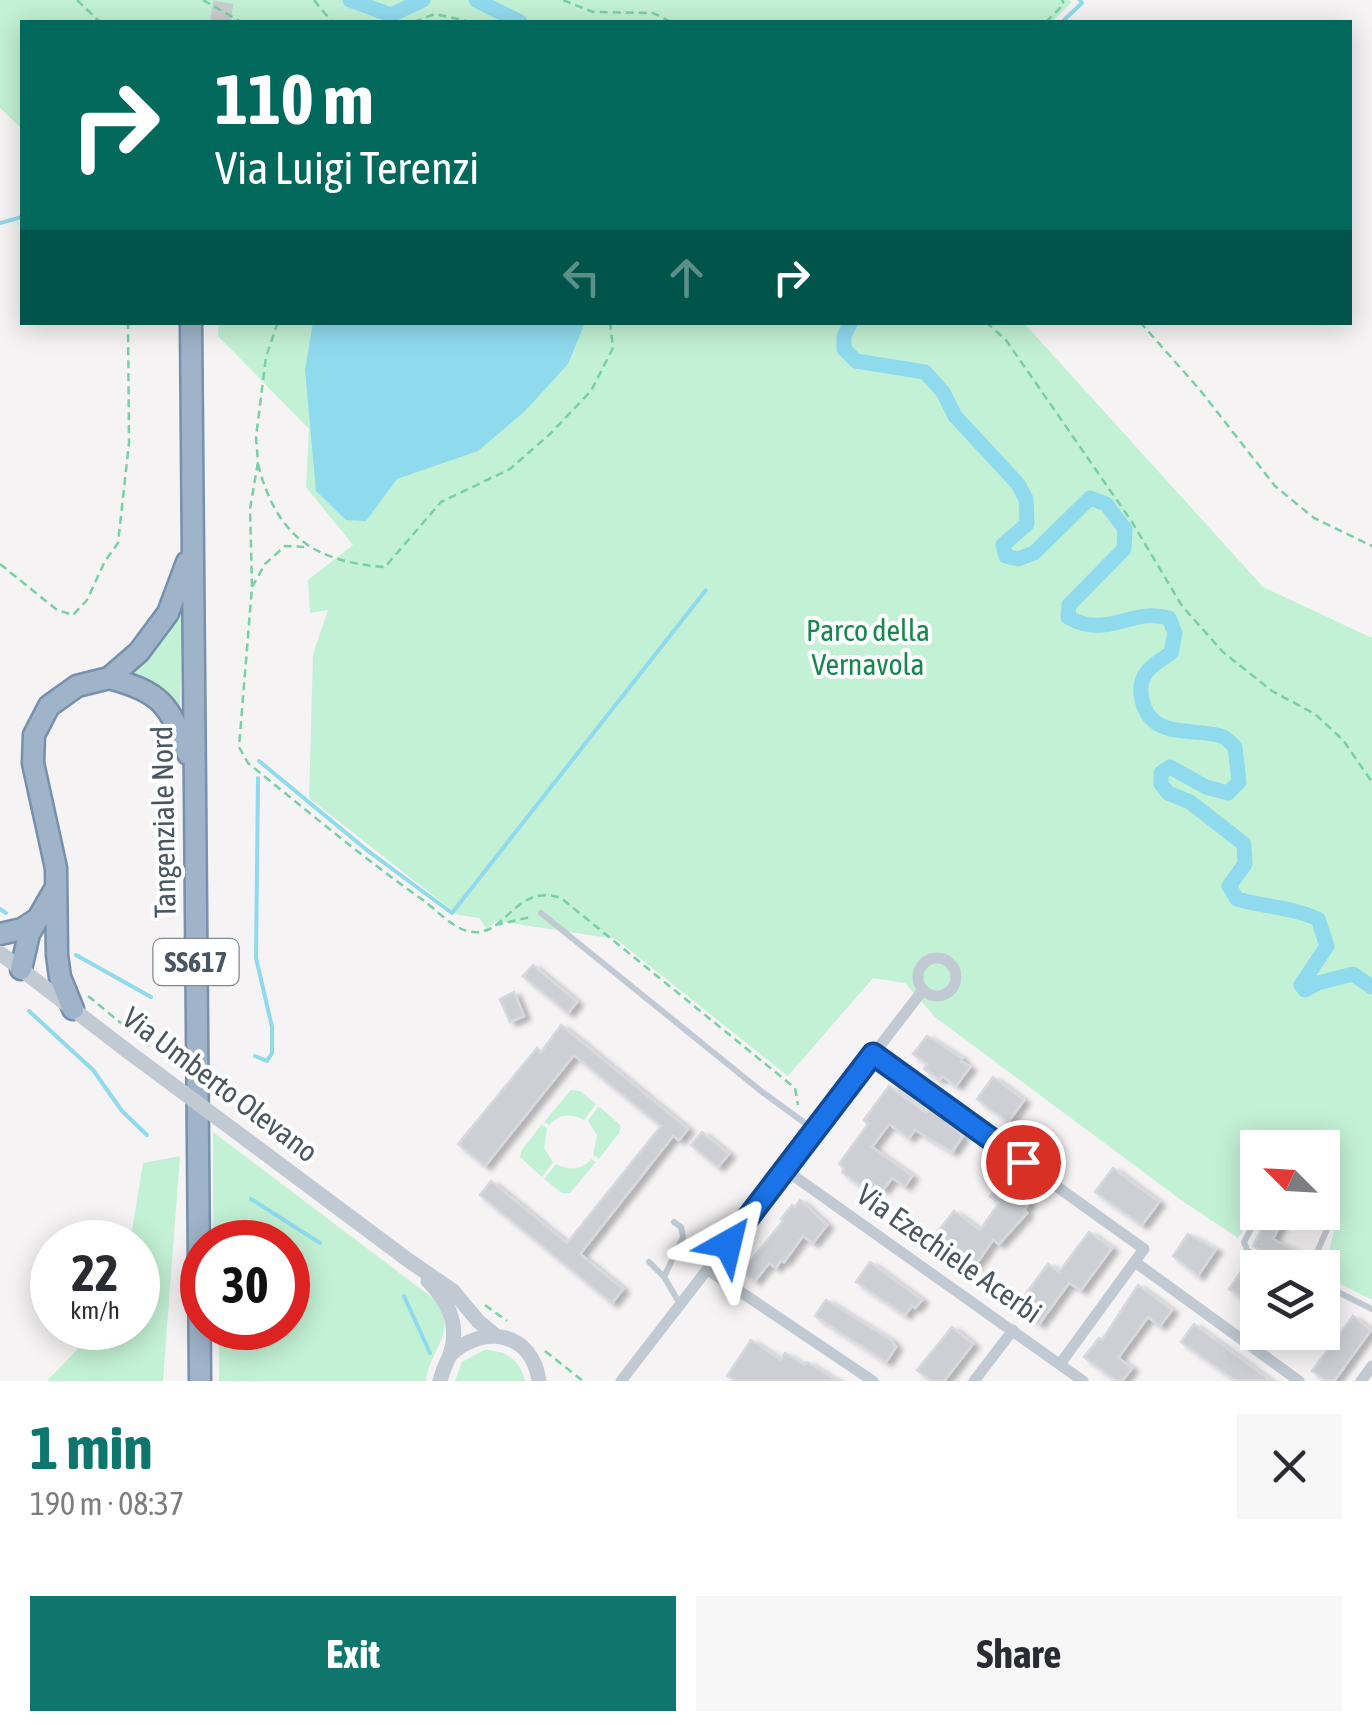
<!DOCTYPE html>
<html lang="en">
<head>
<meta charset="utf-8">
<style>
	:root { --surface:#fff; --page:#f7f7f7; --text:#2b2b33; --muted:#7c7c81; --accent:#0f766e }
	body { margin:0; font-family:"Asap Condensed",sans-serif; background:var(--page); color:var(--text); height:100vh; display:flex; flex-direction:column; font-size:38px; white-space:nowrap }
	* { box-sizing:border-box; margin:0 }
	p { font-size:32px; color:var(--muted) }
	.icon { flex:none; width:55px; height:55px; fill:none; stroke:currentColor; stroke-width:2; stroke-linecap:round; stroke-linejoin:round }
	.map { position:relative; height:1381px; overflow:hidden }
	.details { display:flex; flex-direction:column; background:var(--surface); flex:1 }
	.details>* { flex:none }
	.hud { position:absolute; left:20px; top:20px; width:1332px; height:305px; border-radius:0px; box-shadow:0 5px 25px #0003; background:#00695c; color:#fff; overflow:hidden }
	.needle { width:65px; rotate:294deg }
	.buttons { position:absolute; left:1240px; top:1130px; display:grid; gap:20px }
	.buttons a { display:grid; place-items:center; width:100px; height:100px; border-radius:0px; background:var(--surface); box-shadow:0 5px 25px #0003; font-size:50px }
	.speed { position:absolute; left:30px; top:1220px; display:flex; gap:20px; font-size:50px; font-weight:700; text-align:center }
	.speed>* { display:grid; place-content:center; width:130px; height:130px; border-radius:50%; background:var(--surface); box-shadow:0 5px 25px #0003; line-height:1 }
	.speed small { font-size:25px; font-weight:400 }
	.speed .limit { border:15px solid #d22; background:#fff; color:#111 }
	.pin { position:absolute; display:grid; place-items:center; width:85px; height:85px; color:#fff; margin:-42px; border:5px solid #fff; border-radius:50%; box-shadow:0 2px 10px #0007 }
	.me { position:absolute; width:110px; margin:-55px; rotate:37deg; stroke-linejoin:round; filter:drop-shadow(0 0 8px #0008) }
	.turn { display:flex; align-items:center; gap:35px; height:210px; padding:0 30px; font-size:45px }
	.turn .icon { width:130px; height:130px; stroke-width:2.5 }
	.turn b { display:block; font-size:70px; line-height:85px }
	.lanes { display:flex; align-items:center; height:95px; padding:0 30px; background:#0003; justify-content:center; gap:50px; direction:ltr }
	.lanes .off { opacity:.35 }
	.round { display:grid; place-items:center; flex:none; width:105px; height:105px; border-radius:0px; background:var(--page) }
	.summary { display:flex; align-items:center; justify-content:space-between; height:170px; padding:0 30px }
	h1 { font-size:60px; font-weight:700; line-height:75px; color:var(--accent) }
	.button { display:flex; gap:20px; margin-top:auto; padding:20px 30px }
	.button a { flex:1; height:115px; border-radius:0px; background:var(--accent); color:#fff; font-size:40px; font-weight:700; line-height:115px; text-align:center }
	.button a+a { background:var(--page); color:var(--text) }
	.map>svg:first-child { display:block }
</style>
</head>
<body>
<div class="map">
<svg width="1372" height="1381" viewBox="0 0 1372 1381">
	<defs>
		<filter id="shadow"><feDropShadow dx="6" dy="3.5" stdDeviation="2.5" flood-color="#0004"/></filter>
	</defs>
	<rect width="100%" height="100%" fill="#f5f3f3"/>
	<path fill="#c3f1d5" d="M0,0H1069L1072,2L1052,22H22V129L0,108Z
		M219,322L1024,323L1263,587L1372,638V1300L1323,1275L1338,1215L1323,1206L1322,1148H1258L1257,1209L1238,1238L1181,1200L935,1017L905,983L873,978L788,1076L616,939L496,921L487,929L479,918L458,915L309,798L313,654L328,610L310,613L308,580L353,545L306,487L309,429L218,336Z
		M177,612L182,617L180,711L118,673Z
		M571,1090L580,1091L596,1104L584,1120C572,1113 559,1114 549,1125L544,1122Z
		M599,1106L621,1126L619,1133L599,1159L593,1155L597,1135L588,1121Z
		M542,1124L547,1129L544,1148L553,1162L542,1177L520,1157L522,1150Z
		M213,1132L434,1299C460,1333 430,1347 426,1381H219V1328H288V1242H213Z
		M180,1156L163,1381H47L98,1328H138V1242H130L143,1163Z
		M591,1159L596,1162L570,1193H562L544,1179L556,1164C569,1171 582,1170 591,1159Z
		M484,1350C505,1350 520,1359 525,1381H455L462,1362Z"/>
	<path fill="#90daee" d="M313,322H585V323L568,364L525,411L478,451L397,479L366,521L346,520L316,491L305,370Z"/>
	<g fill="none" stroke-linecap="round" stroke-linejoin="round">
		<path stroke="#90daee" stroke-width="4" d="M1062,22L1082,3L1080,0
			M0,223L22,217
			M259,761L368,851L452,913L706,590
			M0,909L6,913
			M76,955L151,997
			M29,1011L93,1070L122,1111L147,1135
			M255,1056L267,1061L272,1053V1027L256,958L258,778
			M251,1199L320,1243
			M404,1296L430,1353"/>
		<path stroke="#90daee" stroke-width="15" d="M350,0L391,15L423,0
			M476,0L520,22
			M851,322L844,336V349L856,361L925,372L943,392L955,416L1018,484L1026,499L1027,524L1003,545L1006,556L1018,559L1034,553L1090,498L1106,504L1125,529L1124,549L1069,605L1068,617C1108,640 1129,607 1169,618L1175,633L1171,653C1155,664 1139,671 1141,694C1147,743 1196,726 1224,737C1225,737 1234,746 1235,747L1239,782L1228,793L1206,787L1170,767L1161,773V784L1168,793L1190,802L1244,844L1245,864L1229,886L1237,899C1265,907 1291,907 1318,919L1327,946L1301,985L1305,990L1318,983L1353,974L1372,987"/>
	</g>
	<path fill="#cdcfd5" stroke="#d7d9de" stroke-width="2.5" filter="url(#shadow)" d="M533,965L577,1002L568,1013L523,976Z
		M514,992L524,1016L510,1022L500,999Z
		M561,1025L688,1129L679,1140L673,1136L580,1254L623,1289L612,1303L480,1195L491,1181L567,1243L661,1126L574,1055L485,1166L458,1144L537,1048L541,1052Z
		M927,1036L962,1058L961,1061L970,1067L956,1086L942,1076L939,1080L924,1069L927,1064L913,1054Z
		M993,1077L1024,1100L1008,1122L977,1099Z
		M889,1086L926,1113L928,1110L939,1116L963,1136L952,1152L915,1130L909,1138L889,1124L872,1147L912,1176L905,1186L892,1178L883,1190L876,1186L871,1193L842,1172L844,1168L839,1164L868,1124L864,1120Z
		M702,1132L729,1154L718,1167L691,1145Z
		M1113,1168L1159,1202L1142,1225L1095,1192Z
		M1001,1182L1029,1203L1024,1210L1027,1213L999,1244L993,1240L972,1270L961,1262L964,1256L935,1235L954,1211L980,1230L999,1203L990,1196Z
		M800,1200L827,1225L813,1243L803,1236L784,1262L781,1260L776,1268L769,1263L755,1281L742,1271L783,1221L781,1219L792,1205L795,1207Z
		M1270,1212H1286L1273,1239L1305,1257L1300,1268H1289L1253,1246Z
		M1089,1232L1112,1248L1081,1290L1069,1283L1039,1324L1016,1307L1048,1264L1059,1272Z
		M1188,1234L1216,1249L1198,1276L1173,1256Z
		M870,1262L922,1300L915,1308L912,1306L905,1315L856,1282Z
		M1242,1270L1258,1280V1306L1229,1289Z
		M1138,1285L1172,1310L1160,1326L1148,1317L1118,1358L1132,1368L1122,1381H1117L1084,1357L1099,1338L1102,1340Z
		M826,1300L891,1340L896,1347L886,1362L815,1316Z
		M1353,1316L1371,1330L1334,1381H1326L1312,1371Z
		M1194,1324L1271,1381H1236L1181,1342Z
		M952,1327L973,1344L944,1381H931L917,1370Z
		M751,1340L781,1360L785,1353L804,1365L807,1362L838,1381H736L727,1376Z"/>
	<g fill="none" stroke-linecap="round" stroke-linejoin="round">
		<path stroke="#caccce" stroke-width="20" stroke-dasharray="20 10" stroke-linecap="butt" d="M220,22L224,0"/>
		<defs>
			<path id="trunk" d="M191,322L200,1381
				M109,678C162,693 169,704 188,754
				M0,934L22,929L39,918
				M21,969L29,934L55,889
				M73,1009L60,977L57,955L56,868L33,763L34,735L49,706L77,686L109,678L139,652L168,613L187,562"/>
		</defs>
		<use href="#trunk" stroke="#7690ad" stroke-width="25"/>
		<path stroke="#7ad0a6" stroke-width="2.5" stroke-dasharray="8 5" stroke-linecap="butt" d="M77,0L100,22
			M203,0L241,22
			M314,0L332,22
			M563,0L593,12L653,13L671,22
			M414,22L435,14L471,22
			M1046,22L1064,4L1062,0
			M278,322L266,357L256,437L258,462L250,509L252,587L239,747L248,763C306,810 362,857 423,900C435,909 452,927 467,931C506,941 513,882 561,898L795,1088L798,1105
			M986,322L1006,340L1132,522L1182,606L1223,652L1272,691L1315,714L1343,740L1372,782
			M1140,322L1200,390L1275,486L1314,518L1372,546
			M258,464C276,535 313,562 385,567L441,502L510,469L550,434L591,391L613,348L610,322
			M0,564L57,610L73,615L87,600L105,561L118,543L129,443L128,322
			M252,587L265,564L285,546L304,547
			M495,925L531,917
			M88,996L133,1033
			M485,1305L507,1321
			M545,1351L583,1381"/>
		<path stroke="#c1cad2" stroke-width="6" d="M541,913L761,1091L813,1129
			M1260,1212L1244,1242L1247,1250L1276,1268
			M649,1262L664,1277L680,1304
			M1310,1268L1332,1218L1322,1208
			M664,1277L683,1237L681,1227L674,1222
			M1322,1284L1372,1309"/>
		<path stroke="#c1cad2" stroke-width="11" d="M918 977a19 19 0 1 1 38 0a19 19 0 1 1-38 0Z
			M873,1055L1144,1249L1060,1364
			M784,1169L1083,1381
			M1135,1262L1299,1381
			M708,1270L873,1381
			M621,1381L923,990
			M974,1381L1013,1330
			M1361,1381L1372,1366"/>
		<path stroke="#c1cad2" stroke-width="15" d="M0,953L126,1050
			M235,1131L408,1260L453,1291L478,1321L496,1336
			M428,1281C449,1302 461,1327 449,1357C445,1366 442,1372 440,1381
			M450,1355C483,1324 532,1331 539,1381"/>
		<use href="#trunk" stroke="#9fb4c9" stroke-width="20"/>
		<path stroke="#7ad0a6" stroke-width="2.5" stroke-dasharray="8 5" stroke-linecap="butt" d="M133,1033L203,1087"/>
		<path stroke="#c1cad2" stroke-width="15" d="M126,1050L235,1131"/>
	</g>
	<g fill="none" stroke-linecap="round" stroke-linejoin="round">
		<defs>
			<path id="route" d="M728,1244L873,1054L1023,1162"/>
		</defs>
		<use href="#route" stroke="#114b97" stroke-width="25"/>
		<use href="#route" stroke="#1a73e8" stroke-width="18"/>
	</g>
	<g text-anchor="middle" stroke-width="8" stroke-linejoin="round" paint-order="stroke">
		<rect fill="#fff" stroke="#808990" stroke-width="2.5" x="153.5" y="939" width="85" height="46" rx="8"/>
		<g font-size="28" font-weight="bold" fill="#4a5661">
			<text x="196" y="972">SS617</text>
		</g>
		<g font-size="30" fill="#17864f" stroke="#fff">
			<text x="868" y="641">Parco della<tspan x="868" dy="34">Vernavola</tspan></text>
		</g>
		<g font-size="30" fill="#4a5661" stroke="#fff">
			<text transform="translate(164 822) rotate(-91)" y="10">Tangenziale Nord</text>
			<text transform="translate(220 1085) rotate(37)" y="10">Via Umberto Olevano</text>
			<text transform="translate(949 1254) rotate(35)" y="10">Via Ezechiele Acerbi</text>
		</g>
	</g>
</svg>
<div class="buttons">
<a><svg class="needle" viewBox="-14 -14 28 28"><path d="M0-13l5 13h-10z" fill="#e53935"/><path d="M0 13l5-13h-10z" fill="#7c7c81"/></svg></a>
<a><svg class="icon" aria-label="layers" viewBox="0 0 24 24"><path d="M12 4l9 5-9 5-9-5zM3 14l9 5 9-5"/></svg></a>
</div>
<div class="speed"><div>22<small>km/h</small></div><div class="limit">30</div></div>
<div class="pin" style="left:1023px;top:1162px;background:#d93025"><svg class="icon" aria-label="arrive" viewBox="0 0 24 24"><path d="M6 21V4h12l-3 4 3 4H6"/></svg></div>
<svg class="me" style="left:728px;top:1244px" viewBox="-20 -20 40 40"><path d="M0-17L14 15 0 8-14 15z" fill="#1a73e8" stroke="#fff" stroke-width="4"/></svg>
<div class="hud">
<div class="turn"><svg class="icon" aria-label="right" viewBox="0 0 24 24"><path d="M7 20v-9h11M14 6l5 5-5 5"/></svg><div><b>110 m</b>Via Luigi Terenzi</div></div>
<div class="lanes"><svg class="icon off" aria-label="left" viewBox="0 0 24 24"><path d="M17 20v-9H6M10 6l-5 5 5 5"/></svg><svg class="icon off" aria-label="ahead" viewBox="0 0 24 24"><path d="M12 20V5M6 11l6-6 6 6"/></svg><svg class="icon" aria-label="right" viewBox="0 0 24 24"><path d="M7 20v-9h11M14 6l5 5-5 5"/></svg></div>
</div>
</div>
<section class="details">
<div class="summary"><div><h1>1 min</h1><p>190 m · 08:37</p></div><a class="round"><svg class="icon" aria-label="close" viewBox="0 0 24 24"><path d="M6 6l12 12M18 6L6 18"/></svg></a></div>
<div class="button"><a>Exit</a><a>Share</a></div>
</section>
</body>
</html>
